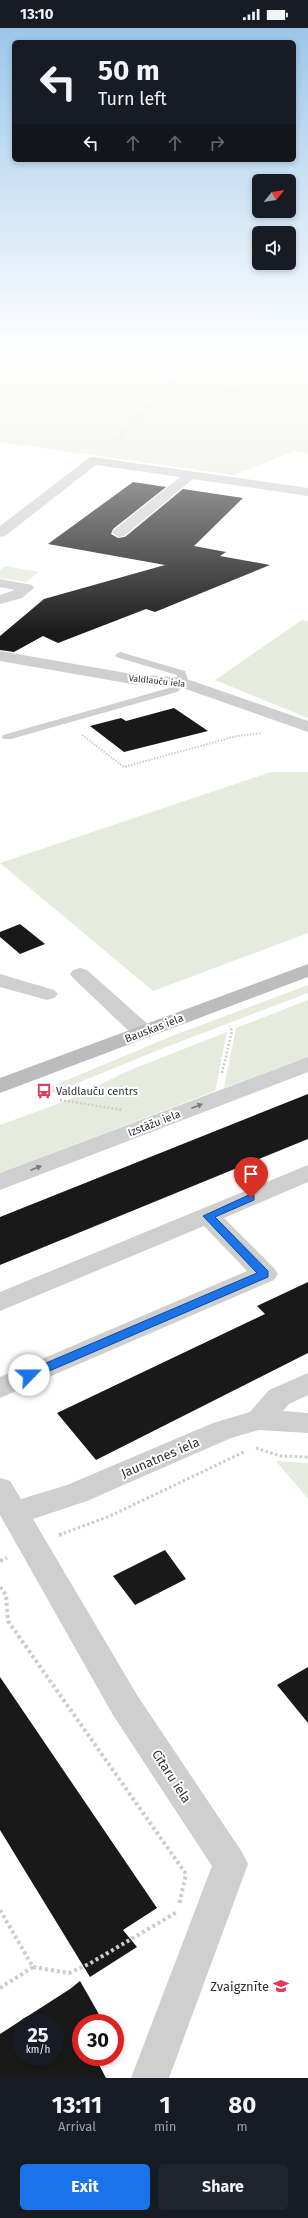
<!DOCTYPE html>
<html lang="en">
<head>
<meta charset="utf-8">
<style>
	:root { --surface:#171b24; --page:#20242c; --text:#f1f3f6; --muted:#9ea1a6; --accent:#1a73e8 }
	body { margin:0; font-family:"Fira Sans",sans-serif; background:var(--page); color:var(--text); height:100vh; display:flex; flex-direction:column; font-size:15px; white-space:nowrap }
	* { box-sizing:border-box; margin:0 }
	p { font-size:13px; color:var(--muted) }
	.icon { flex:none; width:22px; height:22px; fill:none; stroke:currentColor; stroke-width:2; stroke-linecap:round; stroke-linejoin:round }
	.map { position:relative; height:2050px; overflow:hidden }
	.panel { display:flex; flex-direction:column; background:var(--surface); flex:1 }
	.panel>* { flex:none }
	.banner { position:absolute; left:12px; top:12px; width:284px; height:122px; border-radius:6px; box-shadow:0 2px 6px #0003; background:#171b24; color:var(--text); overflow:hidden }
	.needle { width:26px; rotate:60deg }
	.tools { position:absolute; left:252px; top:146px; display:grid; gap:8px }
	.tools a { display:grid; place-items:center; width:44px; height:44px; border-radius:6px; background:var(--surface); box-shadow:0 2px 6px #0003; font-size:20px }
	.speed { position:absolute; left:12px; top:1986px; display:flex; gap:8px; font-size:20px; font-weight:700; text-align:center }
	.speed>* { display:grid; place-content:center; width:52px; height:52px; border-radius:50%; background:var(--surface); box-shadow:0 2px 6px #0003; line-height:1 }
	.speed small { font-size:10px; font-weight:400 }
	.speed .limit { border:6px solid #d22; background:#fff; color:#111 }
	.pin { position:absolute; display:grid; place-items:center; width:34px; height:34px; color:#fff; margin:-41px -17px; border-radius:50% 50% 50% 0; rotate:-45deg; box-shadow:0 0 4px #0007 }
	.pin .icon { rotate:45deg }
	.me { position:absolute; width:44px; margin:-22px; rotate:67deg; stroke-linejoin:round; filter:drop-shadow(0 0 3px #0008) }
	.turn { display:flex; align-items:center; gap:14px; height:84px; padding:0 20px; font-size:18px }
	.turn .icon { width:52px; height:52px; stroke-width:2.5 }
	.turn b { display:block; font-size:28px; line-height:34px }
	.lanes { display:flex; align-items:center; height:38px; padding:0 20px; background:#0003; justify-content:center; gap:20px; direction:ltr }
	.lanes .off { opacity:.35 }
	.eta { display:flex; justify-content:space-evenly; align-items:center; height:68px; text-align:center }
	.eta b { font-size:24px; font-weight:700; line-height:28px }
	.action { display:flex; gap:8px; margin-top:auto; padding:8px 20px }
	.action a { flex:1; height:46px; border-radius:6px; background:var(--accent); color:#fff; font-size:16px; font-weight:700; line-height:46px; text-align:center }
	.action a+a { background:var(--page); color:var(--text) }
	.status { display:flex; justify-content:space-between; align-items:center; height:28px; padding:0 20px; background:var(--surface); direction:ltr }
	.status svg { height:11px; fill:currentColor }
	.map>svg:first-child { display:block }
</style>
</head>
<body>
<div class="status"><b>13:10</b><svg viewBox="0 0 49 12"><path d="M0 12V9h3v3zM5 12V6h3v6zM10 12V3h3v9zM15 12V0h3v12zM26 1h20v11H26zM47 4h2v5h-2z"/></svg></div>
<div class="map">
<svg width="308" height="2050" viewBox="0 0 308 2050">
	<rect width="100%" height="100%" fill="#fff"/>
	<path fill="#e7ebde" d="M0,320H308V425L295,423L233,447L0,414Z
		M5,538L39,544L26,554L0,550V542Z
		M302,592L308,593V690L215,652Z
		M271,744H308V905L153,963L0,835Z
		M308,957V965L166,1019L53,1065L48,1060L172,1008Z
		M308,972V1029L224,1060L236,1000Z
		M227,1004L215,1063L0,1145V1097L68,1072L130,1042Z
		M276,1433L308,1435V1471Z"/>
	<path fill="#191919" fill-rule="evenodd" d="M133,454L166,459L113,501L111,506L118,510L125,509L183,461L243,470L194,518L226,524L220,528L270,537L155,584L146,581L58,615L43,608L14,624L0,622V608L44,571L165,537L48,516Z
		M174,680L208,703L124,724L90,698L121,690L126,693Z
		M20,896L45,916L20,926L0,909V904Z
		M308,1066V1111L0,1237V1189Z
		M308,1254V1325L96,1432L57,1385L265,1286L257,1278Z
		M165,1522L186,1551L135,1577L113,1548Z
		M308,1639V1695L277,1657Z
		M0,1649L157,1880L123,1902L137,1919L90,1949L0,1802Z
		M80,1953L104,1995H78L81,2001V2029H95L106,2050H0V2006L70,1961ZM21,1995H55V2029H21Z"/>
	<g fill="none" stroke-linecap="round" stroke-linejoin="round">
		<path stroke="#ccc" stroke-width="1.5" stroke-dasharray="1 1" stroke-linecap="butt" d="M54,320L59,343
			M201,320L244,328L308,333
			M0,336L59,343L117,342L171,355L253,365L308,364
			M113,416L206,320"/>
		<path stroke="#ccc" stroke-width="2" stroke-dasharray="1.5 1.5" stroke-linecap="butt" d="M82,707L124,739L237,708L262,705"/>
		<path stroke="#ccc" stroke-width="2.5" stroke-dasharray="2 2" stroke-linecap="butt" d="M222,1045L232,1003L230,998
			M60,1072L123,1082"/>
		<path stroke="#ccc" stroke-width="3" stroke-dasharray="2.5 2.5" stroke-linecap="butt" d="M256,1420L280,1428L308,1429
			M59,1507L110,1488L246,1423"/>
		<path stroke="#ccc" stroke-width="4" stroke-dasharray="3 3" stroke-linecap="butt" d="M59,1507L62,1506
			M0,1533L7,1530
			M0,1559L6,1567L8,1593L186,1846L179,1877
			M0,1882L33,1939L69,1945L89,1936L177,1884
			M0,1960L33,1939"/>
		<path fill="#cfcfcf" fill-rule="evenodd" d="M120,624L185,643L189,655L177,664L11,711H3L2,709L3,707L169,660L179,654L177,647L116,629L115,627Z"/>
		<path fill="#cfcfcf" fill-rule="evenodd" d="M93,429L308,460V468L193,451L124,508L119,509L112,505L114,502L180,449L96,437L5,508L0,509V498L89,430Z
			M0,551L32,557L34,560L22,570L0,576V567L15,562L0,559Z
			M0,623L132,646L184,650L308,693V704L183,660L132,656L0,633Z
			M80,940L87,942L151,999L154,1004L151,1009L143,1010L135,1009L73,950L70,946L73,942Z
			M0,946L54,962L58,966L54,970L47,972L0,959Z
			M308,1029V1044L0,1162V1145Z
			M308,1137V1154L224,1190L274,1240L278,1246L274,1252L0,1370V1349L247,1243L204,1198L0,1283V1264Z
			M308,1345V1367L289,1376L283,1383L308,1385V1405L259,1402L231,1410L87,1473L33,1491L137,1667L242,1824L248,1836L169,2050H131L212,1838L113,1687L0,1487V1450L10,1453L21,1471L67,1457L213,1395L250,1384L269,1362Z"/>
		<path fill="#bcbcbc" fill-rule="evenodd" d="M308,936V949L0,1065V1050Z"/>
	</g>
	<defs><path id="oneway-solid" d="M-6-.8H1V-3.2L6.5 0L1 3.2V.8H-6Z"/></defs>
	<g fill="#797979">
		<use href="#oneway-solid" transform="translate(197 1078) rotate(-21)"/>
		<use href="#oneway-solid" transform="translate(36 1140) rotate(-21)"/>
	</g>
	<linearGradient id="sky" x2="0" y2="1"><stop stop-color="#9cc6e9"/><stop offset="0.53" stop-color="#fff"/><stop offset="1" stop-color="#fff" stop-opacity="0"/></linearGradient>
	<rect width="308" height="607" fill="url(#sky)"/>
	<path fill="#1a73e8" stroke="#114b97" d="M251,1166L254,1167V1172L215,1189L268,1243V1249L33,1350H25L24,1347L25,1344L257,1245L203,1188Z"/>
	<defs>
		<symbol id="bus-bare" viewBox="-9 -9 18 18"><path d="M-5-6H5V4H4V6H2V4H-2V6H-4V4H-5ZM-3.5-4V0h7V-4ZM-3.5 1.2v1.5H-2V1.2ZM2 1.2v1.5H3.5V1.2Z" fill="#e43a57" stroke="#fff" stroke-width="2.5" paint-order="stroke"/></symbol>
		<symbol id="school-bare" viewBox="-9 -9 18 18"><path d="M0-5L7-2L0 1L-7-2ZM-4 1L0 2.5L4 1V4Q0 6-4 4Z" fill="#e43a57" stroke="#fff" stroke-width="2.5" paint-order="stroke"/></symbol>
	</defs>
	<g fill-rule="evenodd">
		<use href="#bus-bare" x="33" y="1052" width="22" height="22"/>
		<use href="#school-bare" x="270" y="1947" width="22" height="22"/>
	</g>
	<g text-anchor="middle" stroke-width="4" stroke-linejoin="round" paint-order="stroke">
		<g font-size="9" fill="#323232" stroke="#fff">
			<text transform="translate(157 653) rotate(6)" y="3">Valdlauču iela</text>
		</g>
		<g font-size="11" fill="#323232" stroke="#fff">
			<text transform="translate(154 1000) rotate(-21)" y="4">Bauskas iela</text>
			<text transform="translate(154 1095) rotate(-21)" y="4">Izstāžu iela</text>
		</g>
		<g font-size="11" fill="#323232" stroke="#fff" text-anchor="start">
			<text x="56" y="1067">Valdlauču centrs</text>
		</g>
		<g font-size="13" fill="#323232" stroke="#fff">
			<text transform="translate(160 1429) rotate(-23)" y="5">Jaunatnes iela</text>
			<text transform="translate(172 1748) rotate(57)" y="5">Cītaru iela</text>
		</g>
		<g font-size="13" fill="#323232" stroke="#fff" text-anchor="end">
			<text x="269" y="1963">Zvaigznīte</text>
		</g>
	</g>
</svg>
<div class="tools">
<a><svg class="needle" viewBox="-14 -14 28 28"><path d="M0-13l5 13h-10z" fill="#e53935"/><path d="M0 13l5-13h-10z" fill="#9ea1a6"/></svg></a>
<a><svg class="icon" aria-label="sound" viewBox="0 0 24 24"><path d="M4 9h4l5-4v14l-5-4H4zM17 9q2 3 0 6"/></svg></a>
</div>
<div class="speed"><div>25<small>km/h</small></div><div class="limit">30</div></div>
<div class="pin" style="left:251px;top:1170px;background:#d93025"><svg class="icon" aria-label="arrive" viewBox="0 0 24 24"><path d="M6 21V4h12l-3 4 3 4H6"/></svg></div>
<svg class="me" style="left:29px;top:1347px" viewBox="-20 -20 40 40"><circle r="19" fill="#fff"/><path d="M0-13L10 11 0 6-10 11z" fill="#1a73e8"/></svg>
<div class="banner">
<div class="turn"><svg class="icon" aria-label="left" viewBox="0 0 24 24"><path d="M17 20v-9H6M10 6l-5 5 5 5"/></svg><div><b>50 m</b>Turn left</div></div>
<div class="lanes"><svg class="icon" aria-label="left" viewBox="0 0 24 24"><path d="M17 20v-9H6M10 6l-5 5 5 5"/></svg><svg class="icon off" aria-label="ahead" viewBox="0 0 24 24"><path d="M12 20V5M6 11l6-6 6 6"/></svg><svg class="icon off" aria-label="ahead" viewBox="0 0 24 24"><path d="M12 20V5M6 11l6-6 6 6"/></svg><svg class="icon off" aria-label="right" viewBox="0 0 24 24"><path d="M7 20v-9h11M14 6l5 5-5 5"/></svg></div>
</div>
</div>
<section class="panel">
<div class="eta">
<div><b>13:11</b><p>Arrival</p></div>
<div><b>1</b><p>min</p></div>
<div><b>80</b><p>m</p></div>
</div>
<div class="action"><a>Exit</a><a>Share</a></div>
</section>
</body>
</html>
